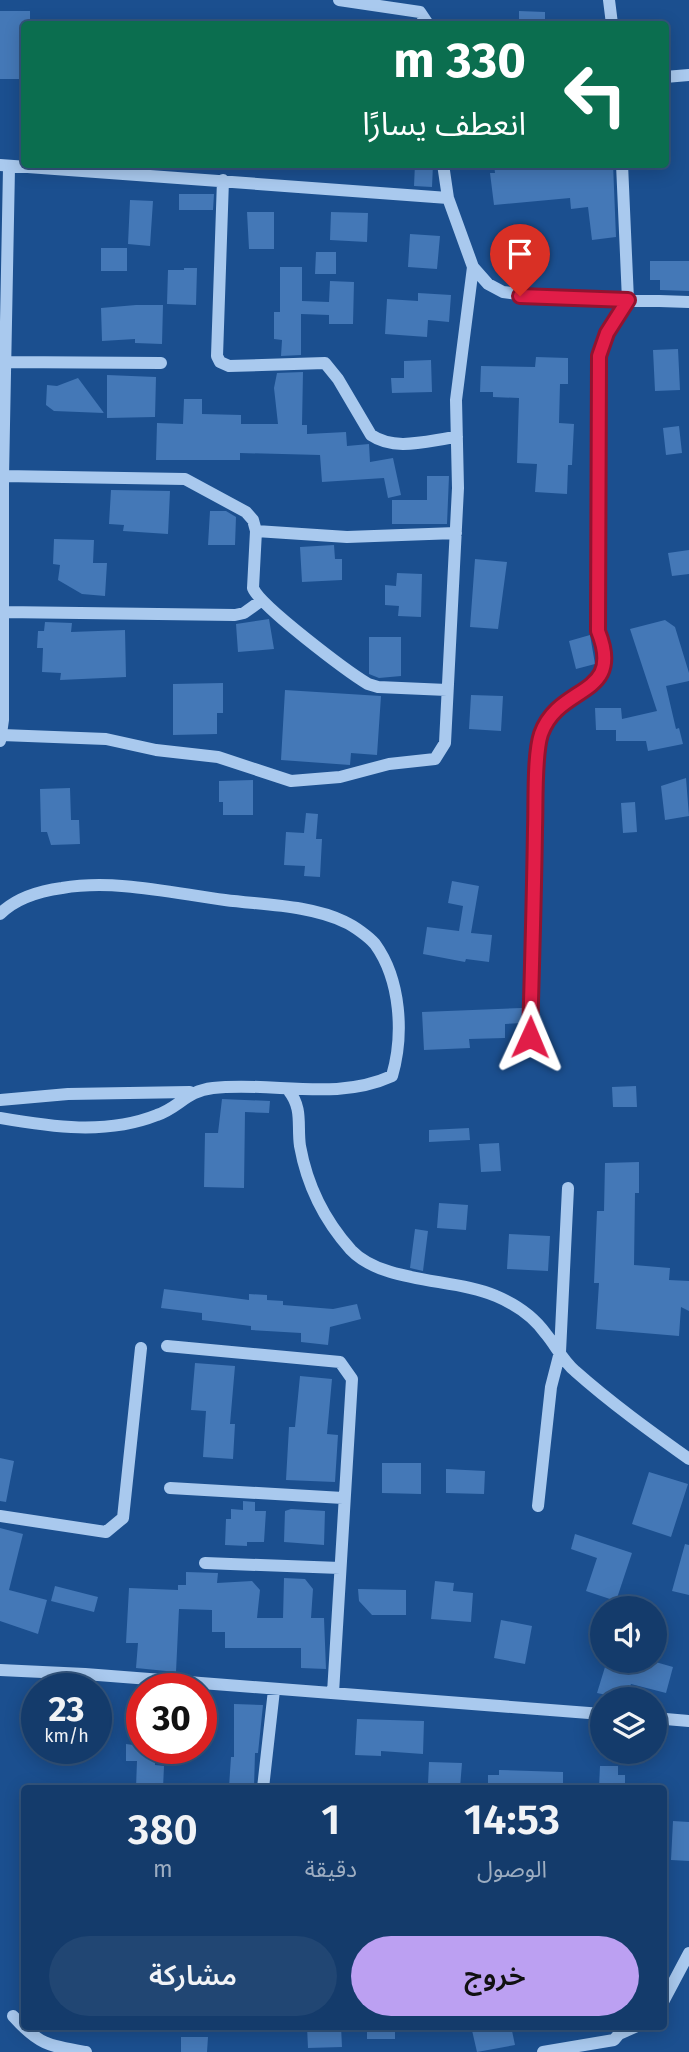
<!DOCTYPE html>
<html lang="ar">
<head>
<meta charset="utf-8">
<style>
	:root { --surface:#143b6b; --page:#214673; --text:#f1f3f6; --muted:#9dadc1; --line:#33557e; --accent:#bca0f2 }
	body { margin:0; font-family:"Fira Sans","Noto Sans Arabic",sans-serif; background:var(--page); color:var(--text); direction:rtl; height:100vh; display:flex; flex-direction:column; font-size:26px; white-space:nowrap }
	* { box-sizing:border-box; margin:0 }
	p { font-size:23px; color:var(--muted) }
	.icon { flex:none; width:38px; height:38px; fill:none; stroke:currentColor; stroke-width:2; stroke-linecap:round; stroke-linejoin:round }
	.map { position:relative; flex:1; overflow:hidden; direction:ltr }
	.side { position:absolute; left:21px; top:1785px; width:646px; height:245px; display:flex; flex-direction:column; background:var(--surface); border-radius:7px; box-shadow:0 4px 18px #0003,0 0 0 2px var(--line); direction:rtl }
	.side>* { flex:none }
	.hud { position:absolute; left:21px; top:21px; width:648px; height:147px; border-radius:7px; box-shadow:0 4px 18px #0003,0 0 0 2px var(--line); direction:rtl; background:#0b6e4f; color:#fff; overflow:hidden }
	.tools { position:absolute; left:590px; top:1596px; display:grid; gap:14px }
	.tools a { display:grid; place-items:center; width:77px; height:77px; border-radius:50%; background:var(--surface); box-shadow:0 4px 18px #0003,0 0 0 2px var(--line); font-size:35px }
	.speed { position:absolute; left:21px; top:1673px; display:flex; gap:14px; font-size:35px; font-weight:700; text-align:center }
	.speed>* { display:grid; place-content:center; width:91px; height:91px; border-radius:50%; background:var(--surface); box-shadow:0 4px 18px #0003,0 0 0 2px var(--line); line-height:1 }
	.speed small { font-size:18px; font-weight:400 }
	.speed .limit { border:10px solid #d22; background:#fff; color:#111 }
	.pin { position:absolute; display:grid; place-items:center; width:60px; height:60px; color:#fff; margin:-72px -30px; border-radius:50% 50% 50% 0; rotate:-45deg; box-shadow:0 0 7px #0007 }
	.pin .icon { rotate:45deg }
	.me { position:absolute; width:77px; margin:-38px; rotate:1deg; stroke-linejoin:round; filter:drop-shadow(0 0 5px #0008) }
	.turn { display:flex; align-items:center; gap:24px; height:147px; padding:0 28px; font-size:32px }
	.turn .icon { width:91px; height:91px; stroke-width:2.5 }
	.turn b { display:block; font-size:49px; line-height:60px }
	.eta { display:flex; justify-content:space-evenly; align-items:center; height:119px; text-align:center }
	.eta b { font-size:42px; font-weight:600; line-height:49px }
	.button { display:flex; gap:14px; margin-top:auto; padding:14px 28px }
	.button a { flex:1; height:80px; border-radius:42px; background:var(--accent); color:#111; font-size:28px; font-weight:600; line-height:80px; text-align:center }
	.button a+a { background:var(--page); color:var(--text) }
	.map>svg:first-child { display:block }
</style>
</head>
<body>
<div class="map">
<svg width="689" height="2052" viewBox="0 0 689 2052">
	<rect width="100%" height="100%" fill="#1b4f8f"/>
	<path fill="#4478b7" d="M0,11H30V24H24V79H0Z
		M519,11L545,12V24L519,23Z
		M415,164H433L432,187L414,186Z
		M494,164H527V170L576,164H613L616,237L592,240L588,207L571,209L570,198L494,205L490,173H495Z
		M179,194H214L213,210H179Z
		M130,200L153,201L150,246L128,244Z
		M247,212H274V249H249Z
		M331,212L368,213L367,242L330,240Z
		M410,234L440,236L437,269L408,267Z
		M101,248H127V271H101Z
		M316,252H336V274H315Z
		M650,261H689V291L660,290V280H650Z
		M280,267H302V301L329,302L330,281L354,282L353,324H329V315L301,314V355L281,356L282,340L274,339V312H280Z
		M184,268H197L196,305L167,304L168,270H184Z
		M418,293L451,295L449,322L428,320L427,337L385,334L387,299L418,301Z
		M136,305H163L162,344L135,343V339L102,341L101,308Z
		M678,349L680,390L655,391L653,350Z
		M536,357L568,358V384H560L559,423L574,424L572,465H568L567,494L535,492L537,464L517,463L519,398L493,397V392H480L481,366L535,367Z
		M431,360L432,392L392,393L391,378H404V361Z
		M303,372L302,425H307V434L346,432L347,446L369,444L370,462L393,458L401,495L388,498L384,478L322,482L320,455L240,453V460H156L157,423L183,424L184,399H202V414L241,415V424H278L274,388L277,373Z
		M107,375L156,377L155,417L107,418Z
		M78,378L104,413L54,411L46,405L47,385L57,386Z
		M679,426L682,453L666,455L663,428Z
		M427,476H449L447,524H392V500H427Z
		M111,490L170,491L168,534L123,531L124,525L109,524Z
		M210,511H226L236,517L235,545H208Z
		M54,539L94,540L93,563H107L105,596L82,594L58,580L60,565L53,564Z
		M334,545L335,559H342V580L302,582L300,547Z
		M689,550V574L672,576L668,553Z
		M475,559L507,562L498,629L470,627Z
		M397,573L422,574L421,617L398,616L399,606L385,605V585L396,586Z
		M269,619L274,649L238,652L236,624Z
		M665,620L675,627L689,673V681L666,686L676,729L679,728L683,744L648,751L646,741H616V730H596L595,708H621L622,719L657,711L630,629Z
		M45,622L72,623L71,632L125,630L126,677L60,680L61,673L42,672L43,648H37L38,631H44Z
		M590,635L595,664L576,669L569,641Z
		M369,637H401V676L379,678L369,674Z
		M223,683V713H217V734L173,735V684Z
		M285,690L381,696L377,755L351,753L350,765L281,760Z
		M471,695L503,696L501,731L469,729Z
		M686,778L689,816L665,820L661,786Z
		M253,780V815H223V802H219V781Z
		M70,788L71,820H79L80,844L51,845L47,832H41L40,789Z
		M635,802L637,832L623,833L621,803Z
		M306,813L318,814L316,839H322L320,877L304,876L305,866L284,865L286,832L304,833Z
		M452,881L479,886L471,933L492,935L489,962L466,959L465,962L423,954L427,927L459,931L463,906L448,903Z
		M522,1008V1023L505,1024V1038L469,1039L470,1048L424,1050L422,1012Z
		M636,1086L637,1107H613L612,1087Z
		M222,1099L270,1101L269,1113L245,1112L244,1188L204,1187L205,1133H218Z
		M469,1128L470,1140L429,1142V1130Z
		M499,1143L501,1171L481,1172L479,1144Z
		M639,1162V1193H635L634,1265L670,1268L669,1280L689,1281V1311L681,1307L679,1336L596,1329L599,1283H594L597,1211H604L605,1163Z
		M439,1203L468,1205L466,1230L437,1228Z
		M415,1229L428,1231L423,1271L410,1268Z
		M509,1234L550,1236L548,1271L507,1269Z
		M164,1289L249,1300V1294L267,1295V1300L283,1301V1305L333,1309L357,1304L361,1319L330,1327L328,1345L301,1342V1333L251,1330V1326L202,1320V1313L161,1308Z
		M195,1363L235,1366L230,1424H235L233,1459L203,1457L206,1411L191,1410Z
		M300,1376L332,1379L327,1434L338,1435L335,1482L286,1480L289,1427H295Z
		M0,1458L14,1461L6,1502L0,1501Z
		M382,1463H421V1494L382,1493Z
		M446,1469L485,1471L484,1494L446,1493Z
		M649,1472L688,1484L671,1537L632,1524Z
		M243,1501L255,1502V1511H266L264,1542H247V1546L225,1545L226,1519H231V1509L243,1510Z
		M291,1509L325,1511L324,1545L284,1542L285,1511Z
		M0,1528L23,1534L9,1590L47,1600L38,1634L0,1621Z
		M575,1534L632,1553L616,1601L586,1591L597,1558L571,1549Z
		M685,1544L689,1545V1595L672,1591Z
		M186,1572L218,1573L217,1583L252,1581L260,1590L257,1618H283L284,1578L305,1579L313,1589L311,1618H324L326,1669L301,1668V1648H225V1632H212V1610L179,1609L176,1672L136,1668L138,1643H126L129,1588L178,1590V1585H186Z
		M435,1581L454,1583L453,1591L473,1593L471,1622L431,1619Z
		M55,1586L98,1597L94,1612L51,1601Z
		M358,1589L406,1590V1615H372L359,1601Z
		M501,1620L532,1626L525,1664L494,1658Z
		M620,1661L650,1668L652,1661L673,1667L666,1693L631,1684L626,1699L597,1693L605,1667L617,1671Z
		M234,1704L263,1705L258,1753H255L254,1788L229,1787L231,1757H234Z
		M357,1719L424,1721L423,1754L381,1751V1756L355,1755Z
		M126,1744L155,1748V1765L164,1766L163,1788H136L137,1761H126Z
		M429,1762L462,1763L460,1788H433V1785L428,1784Z
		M600,1766H618V1775H625V1788H599Z
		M499,1770L563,1772V1788H488V1775H499Z
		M673,1821L689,1822V1861L671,1860Z
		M307,2026H341L342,2047L308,2048Z
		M367,2026H395V2039H367Z
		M471,2026H511L515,2045L477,2052Z
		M181,2037H208L207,2052H181Z"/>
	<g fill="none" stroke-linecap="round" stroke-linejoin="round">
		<path stroke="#a9c9ee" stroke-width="12" d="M339,0L420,12L428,24
			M609,0L612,24
			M665,77L689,75
			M443,164L448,198
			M0,165L448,198L473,267L488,284L503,292L541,297L689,302
			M223,180L217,356L220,362L229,366L325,363L338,379L371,435C396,452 429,440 457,437
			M4,362L161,363
			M3,476L185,479L246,512L253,520L256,531L253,588C260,606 348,672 368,684L378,687L447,690
			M256,531L347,537L456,533
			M3,612L235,615L244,613L262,600
			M2,735L106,739L156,750L218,757L291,781L340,777L389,764L435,759L445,743L458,488L456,400L473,267
			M0,741L3,720V476L9,168
			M0,914C16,898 40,891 62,888C115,879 172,893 225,900C264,905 310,905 345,922C354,926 369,937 375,944C401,980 404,1035 392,1076C335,1102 272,1081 213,1088C186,1091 180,1107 157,1115C107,1135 51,1127 0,1118
			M530,1037C532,968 533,899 535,829C536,805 534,755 541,734C559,683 625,698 598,631L599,356L607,333L628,300L622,164
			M289,1091C303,1109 297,1125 300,1146C307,1185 325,1221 351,1250C383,1284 456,1278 496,1296C515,1304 534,1317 546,1334C556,1346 563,1361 575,1371C611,1403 650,1431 689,1459
			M0,1100L68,1094L190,1092
			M167,1346L340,1362L352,1379L333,1693
			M170,1488L343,1498
			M538,1506L551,1387L560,1352L568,1188
			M0,1516L106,1532L123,1518L141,1348
			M205,1563L340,1568
			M0,1670L85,1674L602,1714
			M654,1718L689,1721
			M263,1788L274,1690
			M663,2002L689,1953
			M13,2016C39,2045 49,2046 86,2052
			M543,2052L614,2040L619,2034L637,2026"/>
	</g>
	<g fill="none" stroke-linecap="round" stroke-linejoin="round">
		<defs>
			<path id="route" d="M520,296L628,300L607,333L599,356L598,631C625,698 559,683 541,734C534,755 536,805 535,829C534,899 532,968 530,1037"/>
		</defs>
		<use href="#route" stroke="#92132f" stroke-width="18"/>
		<use href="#route" stroke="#e11d48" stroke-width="12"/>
	</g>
</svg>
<div class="tools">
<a><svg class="icon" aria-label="sound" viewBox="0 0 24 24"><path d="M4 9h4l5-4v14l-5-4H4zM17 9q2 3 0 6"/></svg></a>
<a><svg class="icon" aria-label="layers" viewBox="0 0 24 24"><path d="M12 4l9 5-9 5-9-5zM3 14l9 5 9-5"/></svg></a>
</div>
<div class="speed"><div>23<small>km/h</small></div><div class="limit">30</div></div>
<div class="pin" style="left:520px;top:296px;background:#d93025"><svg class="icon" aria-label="arrive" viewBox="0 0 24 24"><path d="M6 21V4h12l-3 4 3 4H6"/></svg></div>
<svg class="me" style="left:530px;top:1037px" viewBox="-20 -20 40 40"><path d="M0-17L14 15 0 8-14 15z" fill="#e11d48" stroke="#fff" stroke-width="4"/></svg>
<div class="hud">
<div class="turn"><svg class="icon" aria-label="left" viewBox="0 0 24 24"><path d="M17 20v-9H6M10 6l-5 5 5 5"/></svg><div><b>330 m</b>انعطف يسارًا</div></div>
</div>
<section class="side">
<div class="eta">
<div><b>14:53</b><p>الوصول</p></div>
<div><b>1</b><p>دقيقة</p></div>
<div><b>380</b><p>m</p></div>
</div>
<div class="button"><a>خروج</a><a>مشاركة</a></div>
</section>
</div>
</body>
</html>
